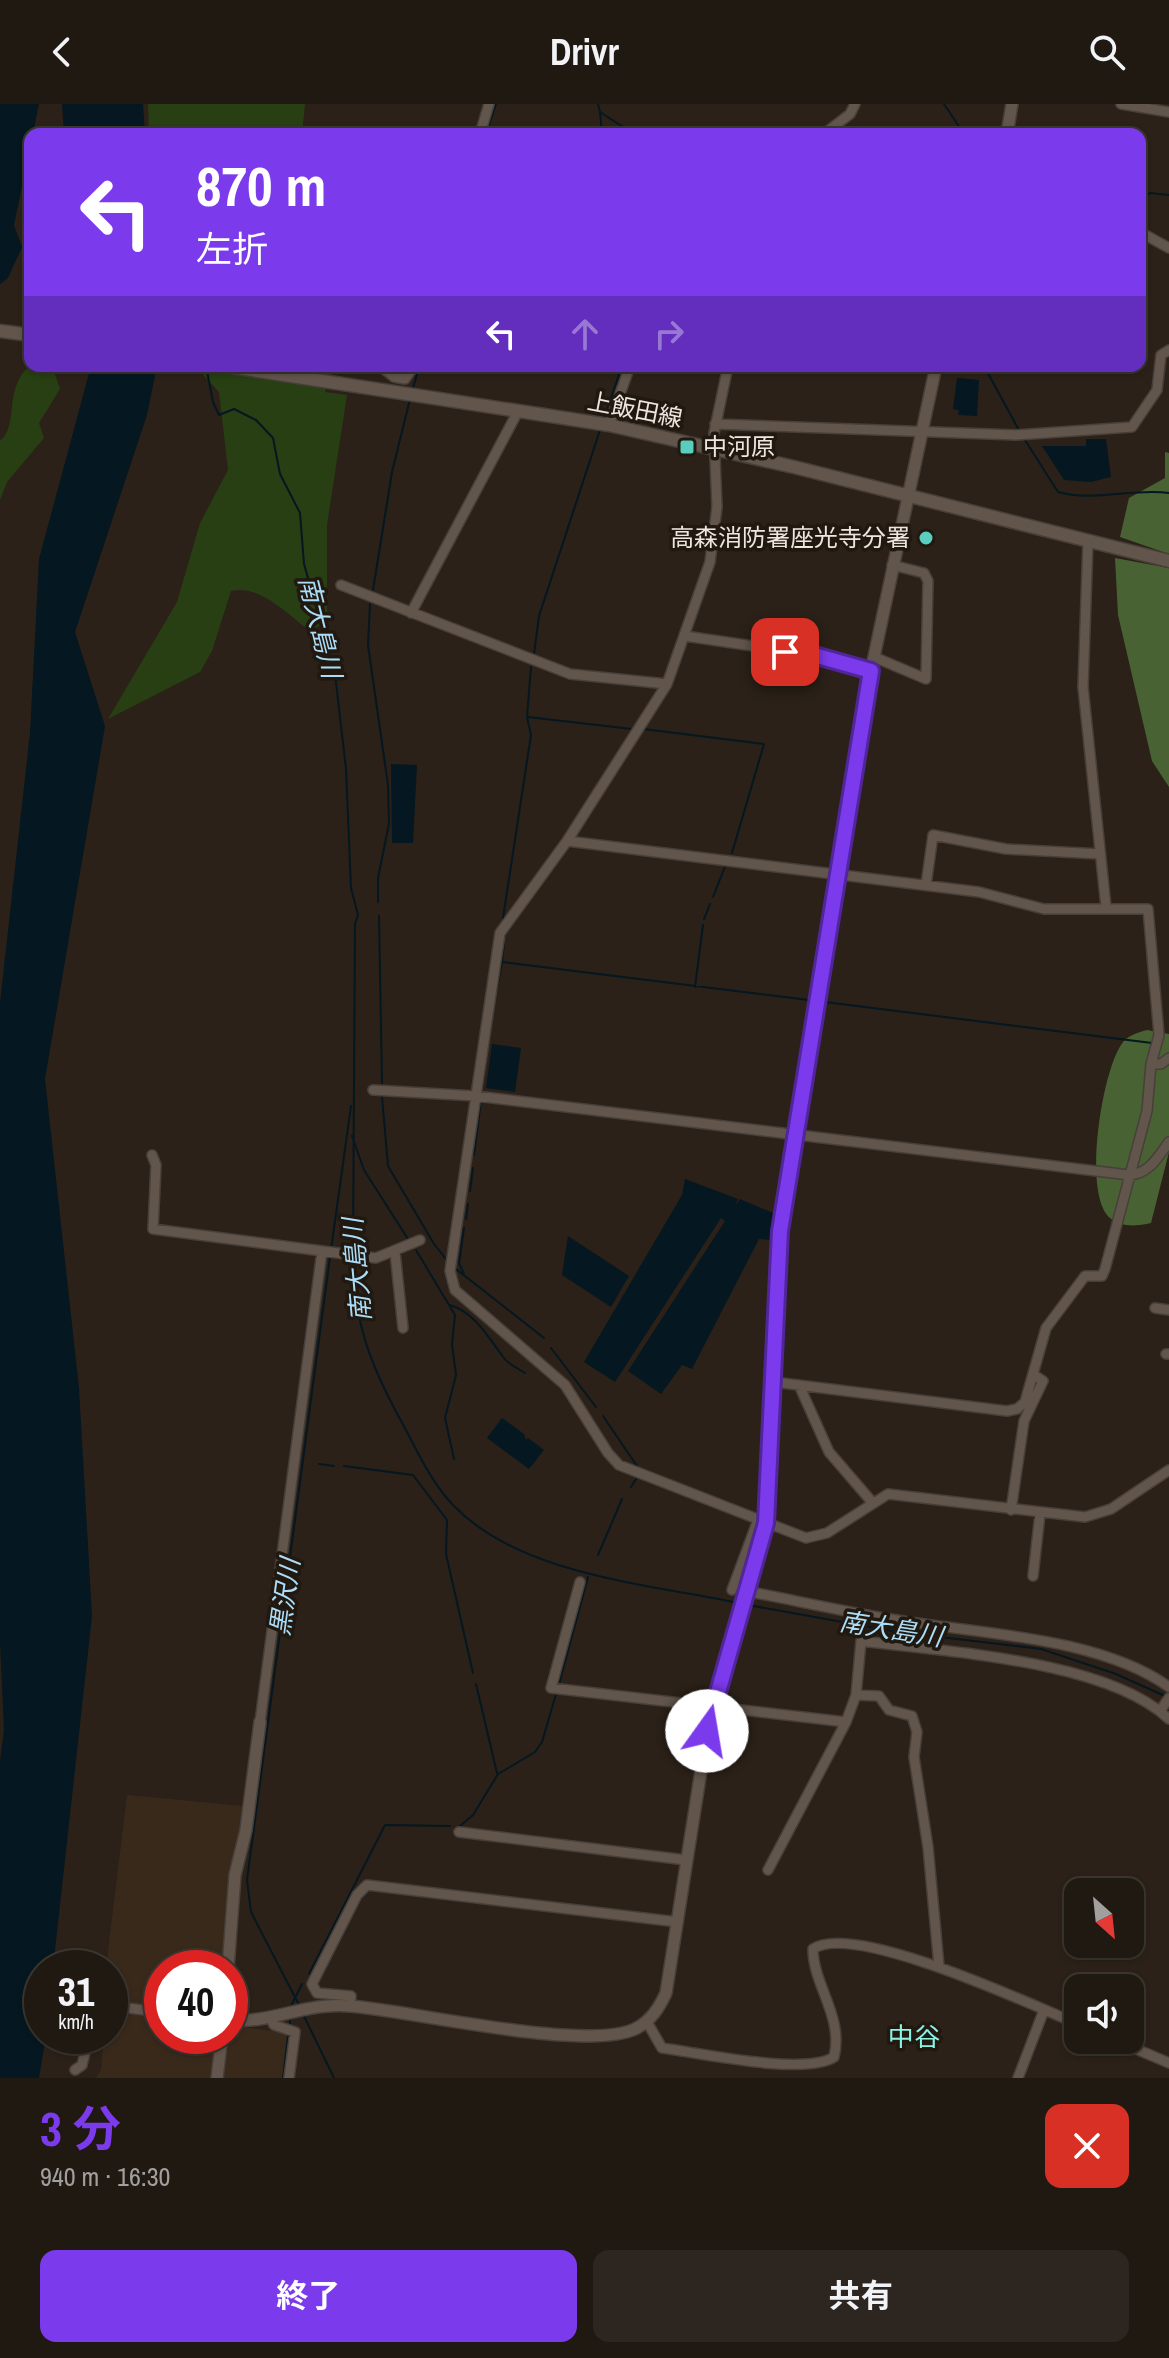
<!DOCTYPE html>
<html lang="ja">
<head>
<meta charset="utf-8">
<style>
	:root { --surface:#201912; --page:#2d2620; --text:#f1f3f6; --muted:#a2a09f; --line:#3d3832; --accent:#7c3aed }
	body { margin:0; font-family:"Archivo Narrow","Noto Sans JP",sans-serif; background:var(--page); color:var(--text); height:100vh; display:flex; flex-direction:column; font-size:30px; white-space:nowrap }
	* { box-sizing:border-box; margin:0 }
	p { font-size:26px; color:var(--muted) }
	.icon { flex:none; width:44px; height:44px; fill:none; stroke:currentColor; stroke-width:2; stroke-linecap:round; stroke-linejoin:round }
	.map { position:relative; height:1974px; overflow:hidden }
	.side { display:flex; flex-direction:column; background:var(--surface); flex:1 }
	.side>* { flex:none }
	.guide { position:absolute; left:24px; top:24px; width:1122px; height:244px; border-radius:16px; box-shadow:0 2px 6px #0004,0 0 0 2px var(--line); background:#7c3aed; color:#fff; overflow:hidden }
	.needle { width:52px; rotate:153deg }
	.fabs { position:absolute; left:1064px; top:1774px; display:grid; gap:16px }
	.fabs a { display:grid; place-items:center; width:80px; height:80px; border-radius:16px; background:var(--surface); box-shadow:0 2px 6px #0004,0 0 0 2px var(--line); font-size:40px }
	.speed { position:absolute; left:24px; top:1846px; display:flex; gap:16px; font-size:40px; font-weight:700; text-align:center }
	.speed>* { display:grid; place-content:center; width:104px; height:104px; border-radius:50%; background:var(--surface); box-shadow:0 2px 6px #0004,0 0 0 2px var(--line); line-height:1 }
	.speed small { font-size:20px; font-weight:400 }
	.speed .limit { border:12px solid #d22; background:#fff; color:#111 }
	.pin { position:absolute; display:grid; place-items:center; width:68px; height:68px; color:#fff; margin:-34px; border-radius:16px; box-shadow:0 4px 12px #0006 }
	.me { position:absolute; width:88px; margin:-44px; rotate:13deg; stroke-linejoin:round; filter:drop-shadow(0 0 6px #0008) }
	.turn { display:flex; align-items:center; gap:28px; height:168px; padding:0 40px; font-size:36px }
	.turn .icon { width:104px; height:104px; stroke-width:2.5 }
	.turn b { display:block; font-size:56px; line-height:68px }
	.lanes { display:flex; align-items:center; height:76px; padding:0 40px; background:#0003; justify-content:center; gap:40px; direction:ltr }
	.lanes .off { opacity:.35 }
	.round { display:grid; place-items:center; flex:none; width:84px; height:84px; border-radius:16px; background:var(--page) }
	.overview { display:flex; align-items:center; justify-content:space-between; height:136px; padding:0 40px }
	h1 { font-size:48px; font-weight:700; line-height:60px; color:var(--accent) }
	.cta { display:flex; gap:16px; margin-top:auto; padding:16px 40px }
	.cta a { flex:1; height:92px; border-radius:16px; background:var(--accent); color:#fff; font-size:32px; font-weight:700; line-height:92px; text-align:center }
	.cta a+a { background:var(--page); color:var(--text) }
	header { display:flex; justify-content:space-between; align-items:center; height:104px; padding:0 40px; background:var(--surface); font-size:36px; font-weight:700 }
	.map>svg:first-child { display:block }
</style>
</head>
<body>
<header><svg class="icon" aria-label="back" viewBox="0 0 24 24"><path d="M15 5l-7 7 7 7"/></svg>Drivr<svg class="icon" aria-label="search" viewBox="0 0 24 24"><circle cx="10" cy="10" r="6"/><path d="M15 15l6 6"/></svg></header>
<div class="map">
<svg width="1169" height="1974" viewBox="0 0 1169 1974">
	<rect width="100%" height="100%" fill="#2b2118"/>
	<path fill="#38291b" d="M127,1691L243,1702L225,1864H162V1902L110,1896V1864H106Z
		M110,1908L162,1914V1932H217L212,1974H96L101,1966L104,1932H110Z
		M230,1921L301,1931L295,1974H222Z"/>
	<path fill="#273f13" d="M148,0H305L302,30H149Z
		M30,261L52,262L60,285L39,319L44,334L7,378L0,396V337C20,320 2,287 30,261Z
		M195,262H312L331,266L325,288L347,291L327,421V518L310,527C288,511 260,480 231,487L212,547L200,568L108,615L177,498L200,419L228,366L219,288Z"/>
	<path fill="#486233" d="M1165,348L1169,349V450L1120,433L1129,394L1165,374Z
		M1115,454L1169,464V683L1152,657L1118,511Z
		M1147,926L1169,930V1048L1151,1119C1137,1122 1122,1124 1110,1114C1082,1090 1102,969 1121,941C1127,931 1137,929 1147,926Z"/>
	<path fill="#051720" d="M0,0H39L14,121L22,143L8,174L0,180Z
		M62,0H143L145,30H64Z
		M91,262H157L147,311L75,528L105,622L45,975L79,1284L92,1512L53,1864H42V1932H46L39,1974H0V1657L4,1626L0,1538V899L30,629L39,455Z
		M957,274L979,276L977,312L958,311L959,306L953,305Z
		M1086,335H1106L1111,373L1091,378L1064,376L1042,342H1086Z
		M391,660L417,661L413,739H392Z
		M492,940L521,944L515,988L486,984Z
		M685,1075L738,1095L735,1102L740,1095L773,1109V1136L759,1135L692,1265L682,1261L661,1290L628,1267L725,1117L721,1114L615,1278L584,1258L682,1091Z
		M568,1132L629,1172L611,1203L562,1171Z
		M502,1314L524,1330L526,1336L528,1334L544,1346L529,1365L487,1334Z"/>
	<g fill="none" stroke-linecap="round" stroke-linejoin="round">
		<path stroke="#051720" stroke-width="2" d="M598,0L600,8L634,30
			M944,0L964,30
			M600,8L602,30
			M486,30L496,0
			M1140,96L1150,89L1169,91
			M206,262L213,298L219,311L234,305L256,316L273,334L280,370L300,409L304,460L335,570L346,665L351,784L358,811L355,820L353,1148
			M984,262L1020,328
			M413,285L419,262
			M607,306L622,262
			M1023,333L1058,388C1093,398 1133,384 1169,389
			M373,486L392,368L410,295
			M370,500L368,541L388,681L389,720L378,774V798
			M534,550L539,512L600,326
			M528,613L632,625
			M643,625L764,640L732,749
			M713,793L726,760
			M379,812L382,979
			M503,814L531,631L527,613L531,563
			M704,815L710,800
			M504,839L502,858L809,896
			M695,883L703,821
			M825,898L1152,939
			M493,906L502,858
			M482,986L490,928
			M382,993L388,1062L434,1140L446,1155
			M352,1032L364,1066L408,1135
			M474,1051L481,996
			M470,1087L473,1064
			M466,1115L468,1100
			M331,1146L351,1002
			M416,1146L455,1211L452,1240L456,1271L445,1314L454,1355
			M353,1154C354,1218 370,1260 400,1315C416,1344 431,1379 454,1402C521,1471 648,1480 738,1499
			M456,1165L544,1234
			M464,1170L459,1159L464,1124
			M450,1201C476,1209 489,1235 504,1254C508,1260 519,1265 525,1269
			M551,1244L596,1303
			M603,1312L639,1365
			M319,1360L334,1362
			M344,1362L413,1371L447,1416L446,1450L473,1569
			M631,1383L636,1375
			M598,1451L622,1395
			M748,1501L898,1528L1041,1545L1116,1570L1165,1592
			M476,1580L497,1669
			M559,1580L588,1473
			M460,1722L473,1711L498,1670L535,1648L542,1638L556,1590
			M309,1870L385,1721L450,1722
			M299,1901L251,1808L247,1776L330,1153
			M290,1904L302,1880
			M303,1910L334,1974
			M290,1914V1921
			M283,1974L288,1932"/>
		<defs>
			<path id="minor" d="M1121,0L1169,8
				M480,30L489,0
				M824,30L850,10L855,0
				M1140,128L1169,144
				M380,262L394,273L405,275L414,262
				M728,262L714,329L717,403L710,458L667,580L567,737L500,829L450,1167L455,1186L565,1281L608,1349L619,1361L806,1434L827,1429L888,1390L1085,1413L1111,1405L1169,1366
				M715,320L1016,331L1132,323L1157,286L1161,251L1169,246
				M609,321L630,262
				M1088,437L1083,583L1106,803
				M341,481L570,570L667,580
				M411,509L515,313
				M685,532L814,551L871,567
				M874,553L926,575L928,477L924,469L892,461
				M567,737L979,788L1044,805H1148L1159,931L1151,960L1147,1007L1105,1165L1102,1172H1085L1046,1224L1025,1298L1017,1305L1007,1307L774,1278
				M926,781L933,731L1006,745L1100,750
				M1151,960H1161L1169,954
				M373,986L476,992L1129,1071C1149,1070 1158,1053 1169,1038
				M152,1051L156,1061L153,1125L376,1154L420,1136
				M395,1148L403,1224
				M1155,1204L1169,1206
				M1166,1250H1169
				M799,1281L829,1348L872,1398
				M1011,1406L1024,1317L1043,1277L1034,1271
				M1033,1472L1040,1410
				M580,1478L551,1584L846,1618L856,1591L861,1537C946,1548 1106,1556 1169,1615
				M732,1486L758,1416
				M746,1487C798,1497 850,1509 903,1517C984,1530 1101,1534 1169,1583
				M856,1591L879,1592L889,1606L912,1612L917,1628L914,1653L928,1743L939,1862
				M1160,1607L1169,1594
				M260,1618L322,1147
				M459,1728L686,1756
				M768,1766L846,1618
				M110,1902L162,1908
				M350,1902L351,1892L317,1889L312,1880L357,1791L367,1781L678,1818
				M270,1913L274,1921L295,1928L289,1974
				M647,1918L662,1944C700,1949 805,1972 834,1953C844,1913 813,1881 813,1845C853,1817 1032,1901 1078,1920
				M1115,1936L1169,1959
				M75,1966L82,1961L89,1932
				M1018,1974L1044,1906"/>
			<path id="tertiary" d="M1007,30L1012,0
				M228,1864L235,1771L246,1726L260,1618
				M230,1916C272,1920 304,1898 350,1902C413,1907 585,1948 635,1925C651,1917 659,1904 666,1889L711,1603L766,1419L780,1127L871,567L936,262
				M217,1974L222,1932"/>
			<path id="secondary" d="M0,227L30,231
				M226,262L609,321L794,363L1169,457"/>
		</defs>
		<use href="#minor" stroke="#473f39" stroke-width="12"/>
		<use href="#tertiary" stroke="#473f39" stroke-width="14"/>
		<use href="#secondary" stroke="#473f39" stroke-width="15"/>
		<use href="#minor" stroke="#62564c" stroke-width="9"/>
		<use href="#tertiary" stroke="#62564c" stroke-width="11"/>
		<use href="#secondary" stroke="#62564c" stroke-width="12"/>
	</g>
	<g fill="none" stroke-linecap="round" stroke-linejoin="round">
		<defs>
			<path id="route" d="M707,1627L766,1419L780,1127L871,567L814,551L785,548"/>
		</defs>
		<use href="#route" stroke="#51269a" stroke-width="20"/>
		<use href="#route" stroke="#7c3aed" stroke-width="14"/>
	</g>
	<g fill="#59cebe" stroke="#21180f" stroke-width="3">
		<rect x="679" y="335" width="16" height="16" rx="4"/>
		<circle cx="926" cy="434" r="8"/>
	</g>
	<g text-anchor="middle" stroke-width="7" stroke-linejoin="round" paint-order="stroke">
		<g font-size="24" fill="#ede6e0" stroke="#21180f">
			<text transform="translate(635 306) rotate(11)" y="8">上飯田線</text>
		</g>
		<g font-size="24" fill="#ede6e0" stroke="#21180f" text-anchor="start">
			<text x="703" y="351">中河原</text>
			<text x="910" y="442" text-anchor="end">高森消防署座光寺分署</text>
		</g>
		<g font-size="26" font-style="italic" fill="#abddf9" stroke="#21180f">
			<text transform="translate(320 523) rotate(76)" y="9">南大島川</text>
			<text transform="translate(357 1166) rotate(-95)" y="9">南大島川</text>
			<text transform="translate(285 1493) rotate(-82)" y="9">黒沢川</text>
			<text transform="translate(891 1525) rotate(9)" y="9">南大島川</text>
		</g>
		<g font-size="26" fill="#8bf3e4" stroke="#21180f">
			<text x="914" y="1942">中谷</text>
		</g>
	</g>
</svg>
<div class="fabs">
<a><svg class="needle" viewBox="-14 -14 28 28"><path d="M0-13l5 13h-10z" fill="#e53935"/><path d="M0 13l5-13h-10z" fill="#a2a09f"/></svg></a>
<a><svg class="icon" aria-label="sound" viewBox="0 0 24 24"><path d="M4 9h4l5-4v14l-5-4H4zM17 9q2 3 0 6"/></svg></a>
</div>
<div class="speed"><div>31<small>km/h</small></div><div class="limit">40</div></div>
<div class="pin" style="left:785px;top:548px;background:#d93025"><svg class="icon" aria-label="arrive" viewBox="0 0 24 24"><path d="M6 21V4h12l-3 4 3 4H6"/></svg></div>
<svg class="me" style="left:707px;top:1627px" viewBox="-20 -20 40 40"><circle r="19" fill="#fff"/><path d="M0-13L10 11 0 6-10 11z" fill="#7c3aed"/></svg>
<div class="guide">
<div class="turn"><svg class="icon" aria-label="left" viewBox="0 0 24 24"><path d="M17 20v-9H6M10 6l-5 5 5 5"/></svg><div><b>870 m</b>左折</div></div>
<div class="lanes"><svg class="icon" aria-label="left" viewBox="0 0 24 24"><path d="M17 20v-9H6M10 6l-5 5 5 5"/></svg><svg class="icon off" aria-label="ahead" viewBox="0 0 24 24"><path d="M12 20V5M6 11l6-6 6 6"/></svg><svg class="icon off" aria-label="right" viewBox="0 0 24 24"><path d="M7 20v-9h11M14 6l5 5-5 5"/></svg></div>
</div>
</div>
<section class="side">
<div class="overview"><div><h1>3 分</h1><p>940 m · 16:30</p></div><a class="round" style="background:#d93025;color:#fff"><svg class="icon" aria-label="close" viewBox="0 0 24 24"><path d="M6 6l12 12M18 6L6 18"/></svg></a></div>
<div class="cta"><a>終了</a><a>共有</a></div>
</section>
</body>
</html>
